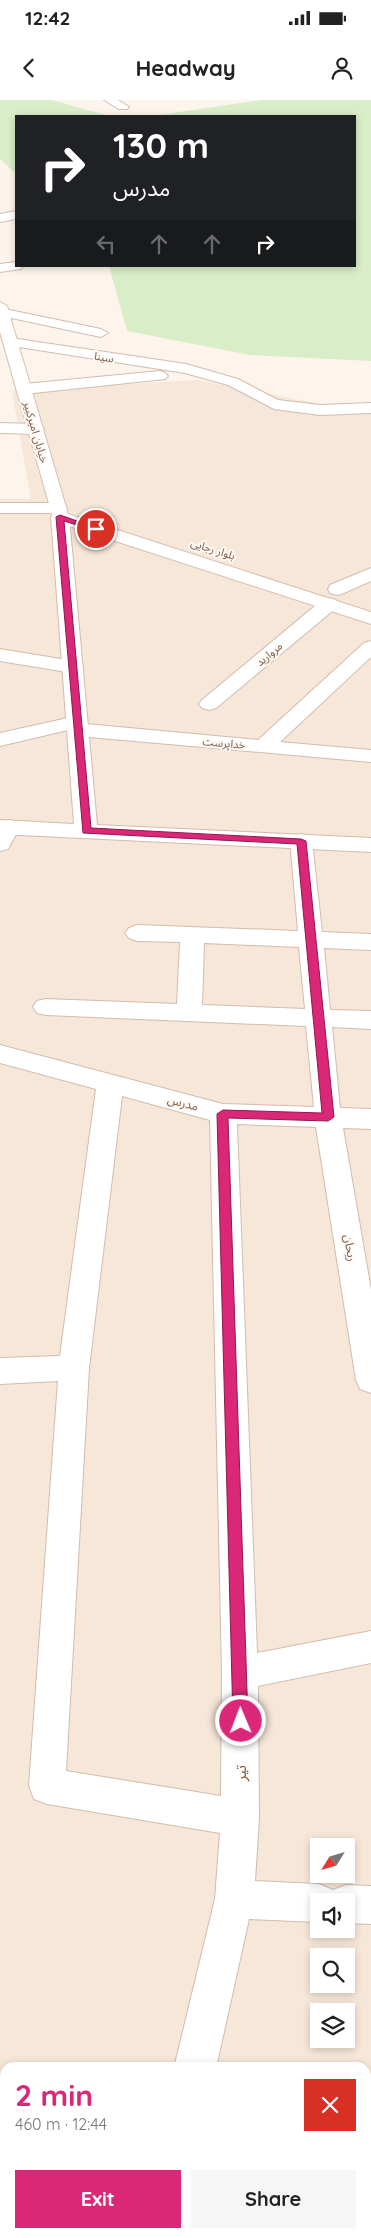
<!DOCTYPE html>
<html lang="en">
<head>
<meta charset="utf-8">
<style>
	:root { --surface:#fff; --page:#f6f6f6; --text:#222; --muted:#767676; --accent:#db2777 }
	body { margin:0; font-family:Quicksand,"Noto Sans Arabic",sans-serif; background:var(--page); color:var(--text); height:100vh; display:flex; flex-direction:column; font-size:19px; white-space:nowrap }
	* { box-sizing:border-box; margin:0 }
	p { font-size:16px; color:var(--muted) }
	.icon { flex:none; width:28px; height:28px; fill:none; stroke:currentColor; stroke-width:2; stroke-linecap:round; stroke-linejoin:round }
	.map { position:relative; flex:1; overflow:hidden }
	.details { position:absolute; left:0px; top:1962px; width:371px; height:176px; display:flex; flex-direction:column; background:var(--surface); border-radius:15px 15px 0 0; box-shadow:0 2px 8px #0003 }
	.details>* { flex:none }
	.top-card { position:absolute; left:15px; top:15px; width:341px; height:152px; border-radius:0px; box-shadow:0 2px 8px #0003; background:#202124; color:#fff; overflow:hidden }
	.needle { width:32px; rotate:233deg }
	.controls { position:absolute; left:310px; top:1738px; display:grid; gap:10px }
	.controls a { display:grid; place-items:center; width:45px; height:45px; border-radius:0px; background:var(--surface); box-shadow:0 2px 8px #0003; font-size:25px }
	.pin { position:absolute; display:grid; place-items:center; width:42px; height:42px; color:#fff; margin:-21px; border:2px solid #fff; border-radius:50%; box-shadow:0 1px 5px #0007 }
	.me { position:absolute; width:55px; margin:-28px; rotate:359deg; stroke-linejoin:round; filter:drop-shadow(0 0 4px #0008) }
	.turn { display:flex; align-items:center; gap:18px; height:105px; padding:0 15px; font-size:22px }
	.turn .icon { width:65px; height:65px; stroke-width:2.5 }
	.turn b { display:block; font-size:35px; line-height:42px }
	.lanes { display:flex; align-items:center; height:48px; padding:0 15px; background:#0003; justify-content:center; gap:25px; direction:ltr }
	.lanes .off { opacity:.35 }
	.round { display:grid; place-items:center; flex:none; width:52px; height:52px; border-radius:0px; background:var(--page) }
	.headline { display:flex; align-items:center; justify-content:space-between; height:85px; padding:0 15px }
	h1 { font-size:30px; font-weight:700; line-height:38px; color:var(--accent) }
	.primary-button { display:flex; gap:10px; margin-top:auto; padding:10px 15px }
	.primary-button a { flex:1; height:58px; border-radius:0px; background:var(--accent); color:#fff; font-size:20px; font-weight:700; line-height:58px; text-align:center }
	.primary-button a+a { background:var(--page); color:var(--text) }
	.status { display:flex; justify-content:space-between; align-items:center; height:35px; padding:0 25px; background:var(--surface); direction:ltr }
	.status svg { height:14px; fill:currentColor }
	header { display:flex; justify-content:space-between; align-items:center; height:65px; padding:0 15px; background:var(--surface); font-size:22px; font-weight:700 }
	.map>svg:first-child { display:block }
</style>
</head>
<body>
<div class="status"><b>12:42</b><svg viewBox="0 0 49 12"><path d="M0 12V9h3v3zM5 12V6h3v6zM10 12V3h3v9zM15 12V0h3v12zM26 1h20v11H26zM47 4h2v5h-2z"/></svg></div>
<header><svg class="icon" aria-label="back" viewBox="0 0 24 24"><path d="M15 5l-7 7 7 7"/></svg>Headway<svg class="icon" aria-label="person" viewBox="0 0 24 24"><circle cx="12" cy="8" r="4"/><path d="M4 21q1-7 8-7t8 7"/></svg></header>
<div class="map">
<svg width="371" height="2138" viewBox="0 0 371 2138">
	<rect width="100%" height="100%" fill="#fdf5eb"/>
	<path fill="#f6e7d9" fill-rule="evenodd" d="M197,280L337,307L371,303V2138H0V399H31L12,291ZM319,1746H346V1774H319ZM319,1801H346V1829H319ZM319,1856H346V1884H319ZM319,1911H346V1939H319ZM5,1968H366V2134H5Z"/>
	<path fill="#d9edc8" d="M0,0H52L109,16H16V74L0,59Z
		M262,0H371V261L250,255L127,231L109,166H355V16H152Z"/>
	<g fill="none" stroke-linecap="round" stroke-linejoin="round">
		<defs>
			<path id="minor" d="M104,0H118L129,7L127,9H119Z
				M16,111V119L0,122V114Z
				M16,162V166H23L21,169L0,172V164Z
				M0,208L101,229L108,233L101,237L2,216H0Z
				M11,238L186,264L238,279L278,300L320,305L371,303V313L320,315L274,309L228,285L185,273L6,245L4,242L6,239Z
				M160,271L165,273L168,276L165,279L24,294L19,292L16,289L19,286L24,284Z
				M0,323L36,324L42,326L44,329L42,332L36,334L0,333Z
				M0,403H58L64,404L67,408L64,412L58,413H0Z
				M371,468V481L344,493L337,495L330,493L328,489L330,485Z
				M329,498L336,500L338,504L336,508L216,608L209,610L202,608L199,604L202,600L322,500Z
				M371,541V557L280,642L371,650V662L78,636L71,634L68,630L0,646V633L77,616L84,618L87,622L86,624L258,640L364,543Z
				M0,549L73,561L80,563L83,567L80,571L73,573L0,561Z
				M9,720L17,722L20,727L8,749L0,751V724Z
				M301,734L309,736L312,741L322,832L371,834V850L324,848L330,910L371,911V929L332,927L340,1008L371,1009V1029L343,1028L371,1190V1293L360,1289L356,1280L316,1027L237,1024L257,1553L371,1531V1563L258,1586L259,1718L255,1781L319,1784L333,1790L346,1785L371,1786V1824L346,1823V1801H319V1822L249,1819L216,1968H174L215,1799L220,1733L47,1704L34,1699L29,1686L58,1281L0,1284V1258L60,1256L96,989L0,963V945L223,1004L314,1007L306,926L46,915L37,913L33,907L37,901L46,899L177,904L180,842L137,841L129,838L125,833L129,828L137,825L298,831L290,741L293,736ZM204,843L299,847L305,909L202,905ZM122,996L210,1020L222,1573L221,1696L66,1671L89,1268Z
				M134,2134H178L177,2138H133Z"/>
			<path id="tertiary" d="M60,412L66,413L69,417L97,725L371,738V752L0,734V720L74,724L51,417L54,413Z"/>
			<path id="secondary" d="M0,202L7,206L68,414L371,512V524L54,421L0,232Z"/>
		</defs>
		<use href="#minor" stroke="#d2bcaf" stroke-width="2"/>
		<use href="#tertiary" stroke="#d2bcaf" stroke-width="2"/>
		<use href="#secondary" stroke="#d7bfaf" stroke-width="2"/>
		<use href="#minor" fill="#fff" fill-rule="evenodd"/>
		<use href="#tertiary" fill="#fff" fill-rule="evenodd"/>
		<use href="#secondary" fill="#fff" fill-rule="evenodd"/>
	</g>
	<path fill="#db2777" stroke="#8e194d" d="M60,415L100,429L96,431L64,421L91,728L301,739L306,741L334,1017L328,1021L228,1018L248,1621L246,1626L241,1628L235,1626L233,1621L217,1014L223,1010L322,1013L297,744L83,733L56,417Z"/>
	<g text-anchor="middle" stroke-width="4" stroke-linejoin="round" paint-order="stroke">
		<g font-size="11" fill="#7b5a4c" stroke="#fff9f3">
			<text transform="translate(104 257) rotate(9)" y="4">سینا</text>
			<text transform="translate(36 332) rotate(74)" y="4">خیابان امیرکبیر</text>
			<text transform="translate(213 449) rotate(18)" y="4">بلوار رجایی</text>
			<text transform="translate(269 554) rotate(-40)" y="4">مروارید</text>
			<text transform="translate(224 643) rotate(5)" y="4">خداپرست</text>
		</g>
		<g font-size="12" fill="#7b5a4c" stroke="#fff9f3">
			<text transform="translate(183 1003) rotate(15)" y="4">مدرس</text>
			<text transform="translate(350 1148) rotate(81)" y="4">ریحان</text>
		</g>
		<g font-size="15" fill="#7b5a4c" stroke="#fff9f3">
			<text transform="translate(241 1673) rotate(-90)" y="5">تیر</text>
		</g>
	</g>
</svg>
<div class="controls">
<a><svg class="needle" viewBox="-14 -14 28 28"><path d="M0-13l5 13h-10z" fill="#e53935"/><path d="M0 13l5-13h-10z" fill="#767676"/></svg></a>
<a><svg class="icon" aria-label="sound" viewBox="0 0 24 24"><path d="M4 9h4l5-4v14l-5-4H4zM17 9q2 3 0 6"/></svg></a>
<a><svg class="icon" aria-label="search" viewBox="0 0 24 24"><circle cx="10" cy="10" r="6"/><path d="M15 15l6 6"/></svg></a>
<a><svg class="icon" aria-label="layers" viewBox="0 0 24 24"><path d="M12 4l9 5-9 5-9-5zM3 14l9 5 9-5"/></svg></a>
</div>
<div class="pin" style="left:96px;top:429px;background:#d93025"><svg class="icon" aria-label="arrive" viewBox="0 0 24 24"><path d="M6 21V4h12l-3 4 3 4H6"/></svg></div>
<svg class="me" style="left:241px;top:1621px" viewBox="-20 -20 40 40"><circle r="17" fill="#db2777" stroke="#fff" stroke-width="3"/><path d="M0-11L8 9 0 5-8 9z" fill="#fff"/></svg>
<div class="top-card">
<div class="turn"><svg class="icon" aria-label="right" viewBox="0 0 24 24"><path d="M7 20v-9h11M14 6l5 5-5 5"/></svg><div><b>130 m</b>مدرس</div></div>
<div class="lanes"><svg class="icon off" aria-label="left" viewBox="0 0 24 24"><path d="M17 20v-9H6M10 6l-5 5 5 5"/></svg><svg class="icon off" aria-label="ahead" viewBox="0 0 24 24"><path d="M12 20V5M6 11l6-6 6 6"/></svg><svg class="icon off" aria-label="ahead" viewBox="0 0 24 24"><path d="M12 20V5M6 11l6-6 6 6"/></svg><svg class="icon" aria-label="right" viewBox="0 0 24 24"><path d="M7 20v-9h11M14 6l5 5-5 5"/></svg></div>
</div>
<section class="details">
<div class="headline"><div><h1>2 min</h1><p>460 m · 12:44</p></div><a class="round" style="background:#d93025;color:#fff"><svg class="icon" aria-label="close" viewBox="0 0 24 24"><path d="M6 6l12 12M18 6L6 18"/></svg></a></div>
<div class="primary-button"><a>Exit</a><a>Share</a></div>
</section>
</div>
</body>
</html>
